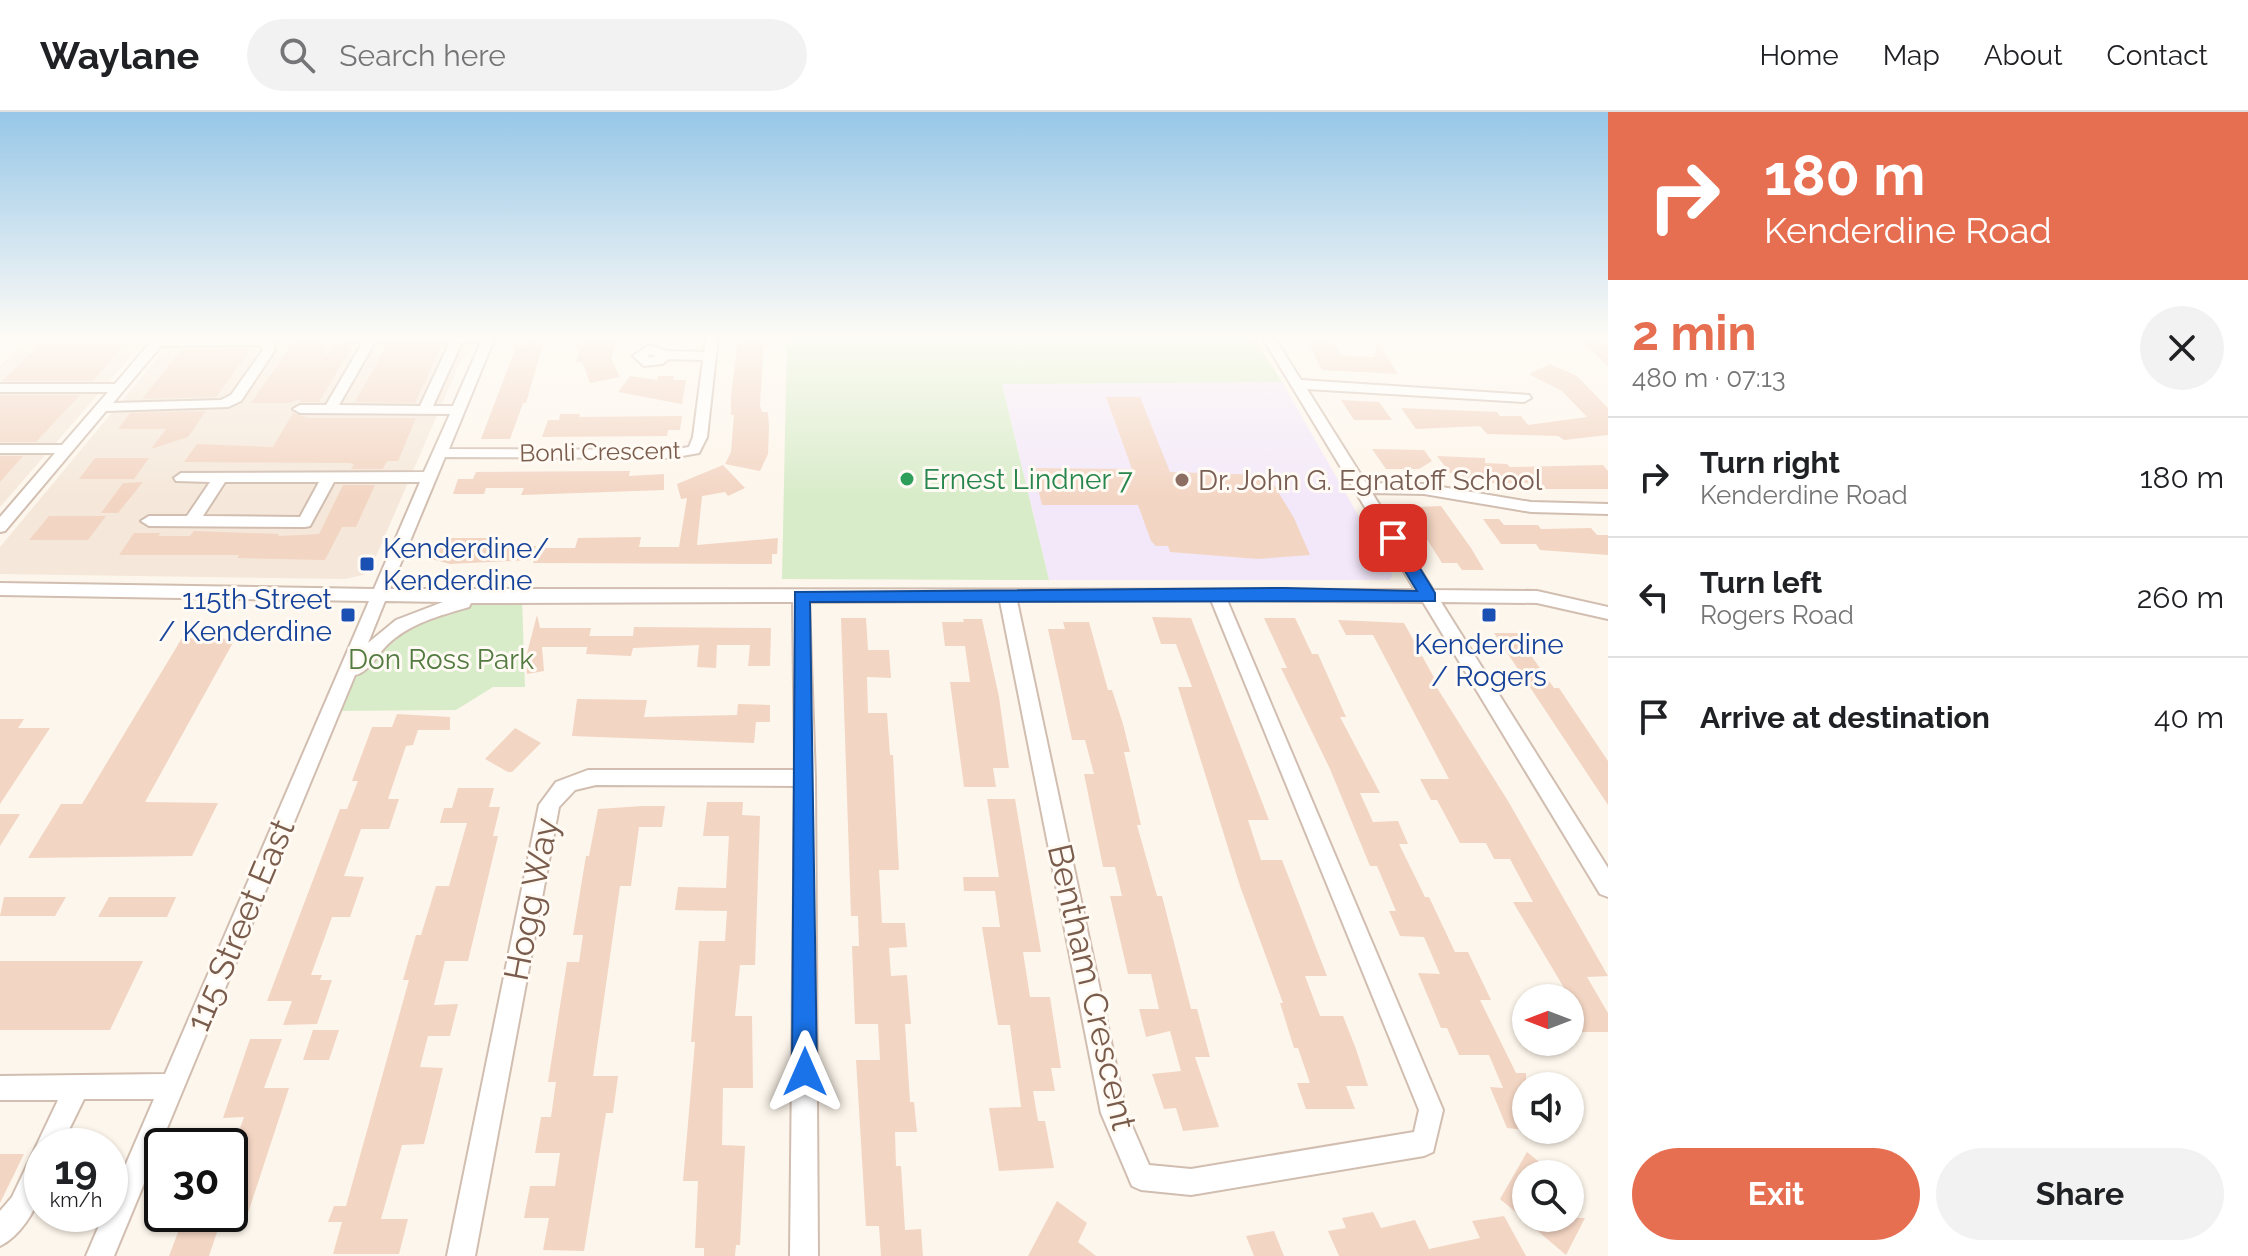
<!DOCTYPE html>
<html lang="en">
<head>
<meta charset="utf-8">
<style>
	:root { --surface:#fff; --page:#f2f2f2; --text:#202124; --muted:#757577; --line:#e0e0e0; --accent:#e76f51 }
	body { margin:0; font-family:Raleway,sans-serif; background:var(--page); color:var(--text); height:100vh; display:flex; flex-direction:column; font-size:30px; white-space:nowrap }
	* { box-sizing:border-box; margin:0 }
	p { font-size:26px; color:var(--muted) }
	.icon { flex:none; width:44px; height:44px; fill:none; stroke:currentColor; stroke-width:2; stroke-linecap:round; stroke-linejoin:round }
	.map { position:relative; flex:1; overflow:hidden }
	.side { display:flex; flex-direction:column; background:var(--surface); width:640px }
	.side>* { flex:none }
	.hud { background:#e76f51; color:#fff; overflow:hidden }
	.needle { width:52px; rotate:270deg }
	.buttons { position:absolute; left:1512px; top:872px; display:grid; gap:16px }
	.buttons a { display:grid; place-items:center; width:72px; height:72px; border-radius:50%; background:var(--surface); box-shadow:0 2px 6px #0004; font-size:40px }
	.speed { position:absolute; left:24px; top:1016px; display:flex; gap:16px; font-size:40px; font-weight:700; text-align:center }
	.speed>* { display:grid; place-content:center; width:104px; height:104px; border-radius:50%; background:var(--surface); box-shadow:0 2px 6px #0004; line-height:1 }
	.speed small { font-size:20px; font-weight:400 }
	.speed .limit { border:4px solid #111; border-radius:12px; background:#fff; color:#111 }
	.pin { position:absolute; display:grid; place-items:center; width:68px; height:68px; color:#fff; margin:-34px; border-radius:16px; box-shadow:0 4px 12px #0006 }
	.me { position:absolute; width:88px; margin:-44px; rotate:0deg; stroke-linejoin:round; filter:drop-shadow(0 0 6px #0008) }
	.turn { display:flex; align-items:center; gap:28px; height:168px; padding:0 24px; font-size:36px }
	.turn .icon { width:104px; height:104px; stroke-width:2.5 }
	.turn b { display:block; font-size:56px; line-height:68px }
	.round { display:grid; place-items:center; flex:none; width:84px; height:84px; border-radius:42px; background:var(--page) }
	.summary { display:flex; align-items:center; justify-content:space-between; height:136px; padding:0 24px }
	h1 { font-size:48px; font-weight:700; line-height:60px; color:var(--accent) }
	.cta { display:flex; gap:16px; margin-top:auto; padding:16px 24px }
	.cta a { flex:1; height:92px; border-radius:48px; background:var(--accent); color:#fff; font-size:32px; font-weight:700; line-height:92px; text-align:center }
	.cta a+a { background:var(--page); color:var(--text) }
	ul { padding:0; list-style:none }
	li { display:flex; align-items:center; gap:24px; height:120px; padding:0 24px; border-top:2px solid var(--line) }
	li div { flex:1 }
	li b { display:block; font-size:30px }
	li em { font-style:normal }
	header { display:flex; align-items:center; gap:48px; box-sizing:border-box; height:112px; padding:0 40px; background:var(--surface); border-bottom:2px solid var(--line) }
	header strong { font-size:38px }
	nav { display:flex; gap:44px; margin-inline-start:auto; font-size:28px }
	.search { width:560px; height:72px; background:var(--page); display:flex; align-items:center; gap:20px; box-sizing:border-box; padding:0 28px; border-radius:44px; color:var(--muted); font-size:30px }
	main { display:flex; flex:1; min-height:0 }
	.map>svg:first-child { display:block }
</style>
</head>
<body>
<header>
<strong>Waylane</strong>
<div class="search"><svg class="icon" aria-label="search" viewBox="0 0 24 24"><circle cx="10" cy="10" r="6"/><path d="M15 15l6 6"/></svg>Search here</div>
<nav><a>Home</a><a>Map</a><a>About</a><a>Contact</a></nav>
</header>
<main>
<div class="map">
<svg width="1608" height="1144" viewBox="0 0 1608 1144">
	<rect width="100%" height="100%" fill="#fdf6ec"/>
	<path fill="#f5e8da" d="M30,225H148L0,395V254Z
		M175,225H471L371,456L363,463L345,467L0,462V435Z"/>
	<path fill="#f3e8fa" d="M1282,270L1393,464L1389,468H1049L1002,272Z"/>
	<path fill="#d8ecc9" d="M787,225H1253L1282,270L1002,272L1049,468L782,467Z
		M488,485H522L525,575H493L456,598L330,599L338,581L381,525Z"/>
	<path fill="#f3d5c3" d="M297,225H317L328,244L336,231L353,233L319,290H299L301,287L288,291H251Z
		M528,225H545L526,291H523L510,327H481L516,235H525Z
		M584,225H618L611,246L620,265L590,271L582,250H576Z
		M738,225H764L760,294L762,300H768L769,316L768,342L760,359L725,352L731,340L734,303H731V284Z
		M1305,225H1328L1342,244L1375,245L1376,228L1398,262L1322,258Z
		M1578,225H1600L1608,233V254Z
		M40,232H125L93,269H2Z
		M387,233H442L415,291L355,290Z
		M182,237H251L216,285L142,287Z
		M1550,252L1577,264L1608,296V323L1564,328L1558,324L1487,322L1480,314L1416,317L1401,296L1497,300L1500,304H1521L1528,313L1587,305L1562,279L1529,262Z
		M630,264L657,268L658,264H674L673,268H686L682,292L618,280Z
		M0,283H80L36,330H0Z
		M1106,285H1140L1170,360L1268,363L1294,406L1310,443L1258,447L1170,440L1168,434H1156L1151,429L1138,393H1042L1033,356L1132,357Z
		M1341,288L1379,290L1392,308H1354Z
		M206,299L188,325L151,337L166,317H118L130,301Z
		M293,301L309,306H416L398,349H387L383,357H351L354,352L349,351L184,350L197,332L273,335Z
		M560,302H580L579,305L682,304L680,318H668L667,324L542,325L548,308H559Z
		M1372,337L1424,338L1432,349L1419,357H1386Z
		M0,344H23L0,370Z
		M1437,344L1485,346V351L1507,352L1510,355L1603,353L1608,359V377H1532L1527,371H1488L1484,366H1464L1460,361H1450Z
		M95,346H149L134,367H79Z
		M723,353L745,376L728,384L725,380L702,384L697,433L778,426L777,442H772V452L533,451L537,436H575L578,426L641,425L639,435H679L687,386L681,387L677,372Z
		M630,359L629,364L664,362V378L521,383L524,376H486L484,382H453L458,367H473L476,360Z
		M143,370L118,401H101L123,371Z
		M343,373H375L356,415H342L325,448L237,446L239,443H119L134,421H161L158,424H190L194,419L279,422L278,424L319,422Z
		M1441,394L1471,436L1484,458H1462L1457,451H1442L1411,402H1422L1417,395Z
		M49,404H106L88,428H29Z
		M1483,407H1499L1504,413H1538L1541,417L1591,416L1597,423H1608V443L1540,438L1536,432H1501Z
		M446,426H501L498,434H536L531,448L450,452L428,446Z
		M537,503L540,516H591L587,535H542L544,559L527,562L526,545Z
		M1152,505L1191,506L1269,708H1248L1261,748H1282L1327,864H1305L1320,904H1343L1356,937L1368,974H1346L1355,997H1306L1297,971H1310L1298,936H1294L1280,891H1283L1240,774L1178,575H1192L1176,532H1161Z
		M841,506H866L868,538H889L891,566L867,565L868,601H887L890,643H893L899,758H879L882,811H905L907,835L889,836L891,864L907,863L911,912H905L910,990H914L917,1020H895L896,1054H901L905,1118L921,1117L923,1144H881L879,1114H866L856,948H880L878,912H855L852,834H859L858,804H851Z
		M1264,506H1295L1312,542H1318L1346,605H1340L1380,681H1360L1373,710L1398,709L1408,732H1399L1425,785H1429L1455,840H1468L1491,888H1480L1516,961H1526V1018L1507,1016L1490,975L1503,976L1489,943H1459L1447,916H1441L1418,861L1440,862L1424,825L1400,824L1389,799H1396L1377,754H1370L1330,657L1281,556H1287Z
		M963,507H982L999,585L1009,656H993L996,675H964L950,570H970L965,534H945L942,510H964Z
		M1338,508L1404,511L1437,571H1434L1508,689L1608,864L1587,865L1608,901V920H1570V886L1513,790H1533L1510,747H1494L1486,731H1460L1437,688H1431L1420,667H1449L1373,523H1346Z
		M1063,510H1089L1108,578H1112L1123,612L1130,640H1124L1141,713H1137L1157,784H1162L1191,897H1197L1210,945H1195L1219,1015L1183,1019L1176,996L1164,997L1152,962L1181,959L1170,919L1146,925L1139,897H1159L1151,862H1128L1110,784H1122L1115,755H1103L1084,662H1094L1085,628H1072L1048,517H1065Z
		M634,515L771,516L770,554H748L750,533H717L716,556L697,555L699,533L633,536L631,544L586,542L589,524H633Z
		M1494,521H1524L1538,542H1530L1554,576H1559L1608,649V693Z
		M182,526L235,527L145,690L218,691L192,744L28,746L61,692H82Z
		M577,587L647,588L644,605L737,603L738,592L770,593V610H756L754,631L572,624Z
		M397,602L450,605V618H418L413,633L406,634L388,687H399L389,717H361L344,764L364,765L350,805H332L311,863H322L320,868H332L317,912L283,913L292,889H267L340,697H347L358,669H352L372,615H392Z
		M0,607H24L18,616H50L0,692Z
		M515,616L541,631L512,660H508L485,647Z
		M458,676H494L489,695H500L493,724H498L468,849H445L434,893L458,892L450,924H428L420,955L443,956L424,1032L402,1033L381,1107H408L399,1142H333L342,1110H328L334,1094H346L409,868H403L416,823H421L436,774H449L467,711H440L444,696H452Z
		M987,687H1015L1041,840H1023L1030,885H1050L1061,956H1051L1055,979H1033L1038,1009H1045L1054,1056L999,1059L989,996L1021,995L1010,913H998L982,815H1000L995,779H964L963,765H999Z
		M707,690H743L742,703L760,704L755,853H740L735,904H752L753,976H723L722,1033L745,1034L740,1133H736L735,1144H704V1136H695L698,1069H683L695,930H691L699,829H725L727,799L675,798L678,775L726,776L729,724H703Z
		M642,694H665L662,715H639L631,774H620L593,964H618L613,1001H606L584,1139L543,1138L549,1106H524L530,1074H555L560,1041H535L541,1005H551L556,970H548L567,850H579L583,823H573L586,744H589L598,697Z
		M0,702H20L0,734Z
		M4,785H66L55,804H0Z
		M109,785H176L167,805H98Z
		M0,849H143L110,918H0Z
		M313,918H339L329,948H303Z
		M250,927H282L264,976H289L246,1107H230V1045L244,1005L223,1006Z
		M1527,1040L1554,1062H1526V1106H1585L1566,1143L1500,1087Z
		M0,1042H24L0,1091Z
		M1057,1089L1087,1111L1078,1130L1096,1144H1028Z
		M1373,1100L1381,1116L1415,1108L1429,1137L1480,1126L1472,1109L1504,1104L1526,1144H1339L1328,1119L1346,1116L1342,1106Z
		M185,1102H223L209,1144H169Z
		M1274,1119L1284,1144H1254L1246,1124Z"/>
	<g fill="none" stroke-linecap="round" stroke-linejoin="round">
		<defs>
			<path id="minor" d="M155,225H262L273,230L275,238L241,289L228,295L106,299L5,419L0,420V405L55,341H0V333H62L108,280H0V272H115ZM260,233L263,238L231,283L221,288L113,291L161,234Z
				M339,225H495L449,337L671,338L689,335L693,325L703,248L669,247L662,252L644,254L633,244L649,233L667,239L704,240L706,225H718L707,325L699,341L671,346L445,345L390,477L1415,478L1262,225H1274L1301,268L1529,283L1531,286L1524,290L1307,277L1366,371L1424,372L1531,390L1608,392V402L1531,400L1424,382L1372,381L1433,478L1537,479L1608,495V507L1537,491L1441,490L1608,756V785L1600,782L1423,490L1227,488L1443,998L1433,1040L1424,1044L1191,1083L1141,1078L1132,1074L1101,1001L1000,489L809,490L815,666L818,1144H790L795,674L596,673L575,678L559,695L475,1144H447L539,693L556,670L588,658H795L793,490L471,491L469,495C439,504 410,511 387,533C377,543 368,561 355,563L114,1144H86L104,1102H110V1089L154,987H84L61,1034H42C42,1048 45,1066 41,1079C36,1099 19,1125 0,1134V1099L12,1085L58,988H0V964L165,962L369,489L0,483V471L374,477L420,370H334L310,414L305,415L149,414L141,409L149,404H187L210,370L176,369L174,366L181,361L424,360L450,302L300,301L293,297L300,293H326L363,230H345ZM375,230H450L420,294L339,293ZM462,230H481L453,294H433ZM650,242L657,244L647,246ZM225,370H319L300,405L203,404ZM1211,488L1419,998L1414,1020L1191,1057L1149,1053L1126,1000L1017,489ZM385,489L443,490L396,508L368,531Z"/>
		</defs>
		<use href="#minor" stroke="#d1beb0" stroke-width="4"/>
		<use href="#minor" fill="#fff" fill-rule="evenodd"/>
	</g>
	<linearGradient id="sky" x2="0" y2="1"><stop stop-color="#97c7e8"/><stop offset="0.58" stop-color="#fefbf6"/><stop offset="1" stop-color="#fefbf6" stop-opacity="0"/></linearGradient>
	<rect width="1608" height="386" fill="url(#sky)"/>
	<path fill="#1a73e8" stroke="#114b97" stroke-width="2" d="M1393,420L1399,422L1435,481V489L810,490L817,960L813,969L805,973L796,969L792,960L795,480L1285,476L1417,479L1385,426Z"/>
	<circle fill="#2e9e5b" stroke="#fffaf3" stroke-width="3" cx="907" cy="367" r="8"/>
	<circle fill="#8d6e63" stroke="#fffaf3" stroke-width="3" cx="1182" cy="368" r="8"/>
	<g fill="#1a4fb4" stroke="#fffaf3" stroke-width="3">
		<rect x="359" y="444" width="16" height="16" rx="4"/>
		<rect x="340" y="495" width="16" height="16" rx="4"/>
		<rect x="1481" y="495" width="16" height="16" rx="4"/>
	</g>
	<g text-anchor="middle" stroke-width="6" stroke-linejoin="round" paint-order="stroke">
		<g font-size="24" fill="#7a5c4d" stroke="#fffaf3">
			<text transform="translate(600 340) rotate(-1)" y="8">Bonli Crescent</text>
		</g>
		<g font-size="28" fill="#27864d" stroke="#fffaf3" text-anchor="start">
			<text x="923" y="377">Ernest Lindner 7</text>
		</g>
		<g font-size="28" fill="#785e54" stroke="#fffaf3" text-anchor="start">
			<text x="1198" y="378">Dr. John G. Egnatoff School</text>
		</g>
		<g font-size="28" fill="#164399" stroke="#fffaf3" text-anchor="start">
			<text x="383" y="446">Kenderdine/<tspan x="383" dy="32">Kenderdine</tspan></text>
			<text x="332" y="497" text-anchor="end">115th Street<tspan x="332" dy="32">/ Kenderdine</tspan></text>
			<text x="1489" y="542" text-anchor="middle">Kenderdine<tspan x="1489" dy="32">/ Rogers</tspan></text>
		</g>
		<g font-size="28" fill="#537a41" stroke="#fffaf3">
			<text x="441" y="557">Don Ross Park</text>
		</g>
		<g font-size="34" fill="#7a5c4d" stroke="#fffaf3">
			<text transform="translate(531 787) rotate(-79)" y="12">Hogg Way</text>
			<text transform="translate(240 813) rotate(-67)" y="12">115 Street East</text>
			<text transform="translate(1092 875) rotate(77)" y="12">Bentham Crescent</text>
		</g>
	</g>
</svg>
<div class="buttons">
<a><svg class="needle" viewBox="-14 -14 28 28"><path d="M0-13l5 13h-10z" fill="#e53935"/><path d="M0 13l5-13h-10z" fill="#757577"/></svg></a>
<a><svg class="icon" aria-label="sound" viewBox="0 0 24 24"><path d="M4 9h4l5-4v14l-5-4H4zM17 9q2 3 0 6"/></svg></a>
<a><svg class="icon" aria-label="search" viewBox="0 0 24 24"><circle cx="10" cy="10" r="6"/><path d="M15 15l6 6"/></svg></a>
</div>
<div class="speed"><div>19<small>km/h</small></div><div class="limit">30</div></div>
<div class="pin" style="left:1393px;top:426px;background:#d93025"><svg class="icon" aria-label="arrive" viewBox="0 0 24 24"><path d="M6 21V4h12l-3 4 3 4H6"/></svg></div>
<svg class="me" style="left:805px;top:960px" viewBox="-20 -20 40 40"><path d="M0-17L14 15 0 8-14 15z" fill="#1a73e8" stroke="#fff" stroke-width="4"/></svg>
</div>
<section class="side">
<div class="hud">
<div class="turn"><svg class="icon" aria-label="right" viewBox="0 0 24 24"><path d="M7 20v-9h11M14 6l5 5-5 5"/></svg><div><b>180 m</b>Kenderdine Road</div></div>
</div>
<div class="summary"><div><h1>2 min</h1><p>480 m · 07:13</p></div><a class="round"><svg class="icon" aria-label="close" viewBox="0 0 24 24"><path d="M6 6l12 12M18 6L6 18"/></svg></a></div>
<ul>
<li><svg class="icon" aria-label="right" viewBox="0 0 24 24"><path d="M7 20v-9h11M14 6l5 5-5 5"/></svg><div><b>Turn right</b><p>Kenderdine Road</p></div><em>180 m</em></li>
<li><svg class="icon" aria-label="left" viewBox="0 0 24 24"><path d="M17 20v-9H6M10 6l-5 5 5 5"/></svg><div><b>Turn left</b><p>Rogers Road</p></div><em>260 m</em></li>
<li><svg class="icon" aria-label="arrive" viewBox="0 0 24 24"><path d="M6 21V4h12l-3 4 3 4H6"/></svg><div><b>Arrive at destination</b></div><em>40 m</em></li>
</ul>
<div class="cta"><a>Exit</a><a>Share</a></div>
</section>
</main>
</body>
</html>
